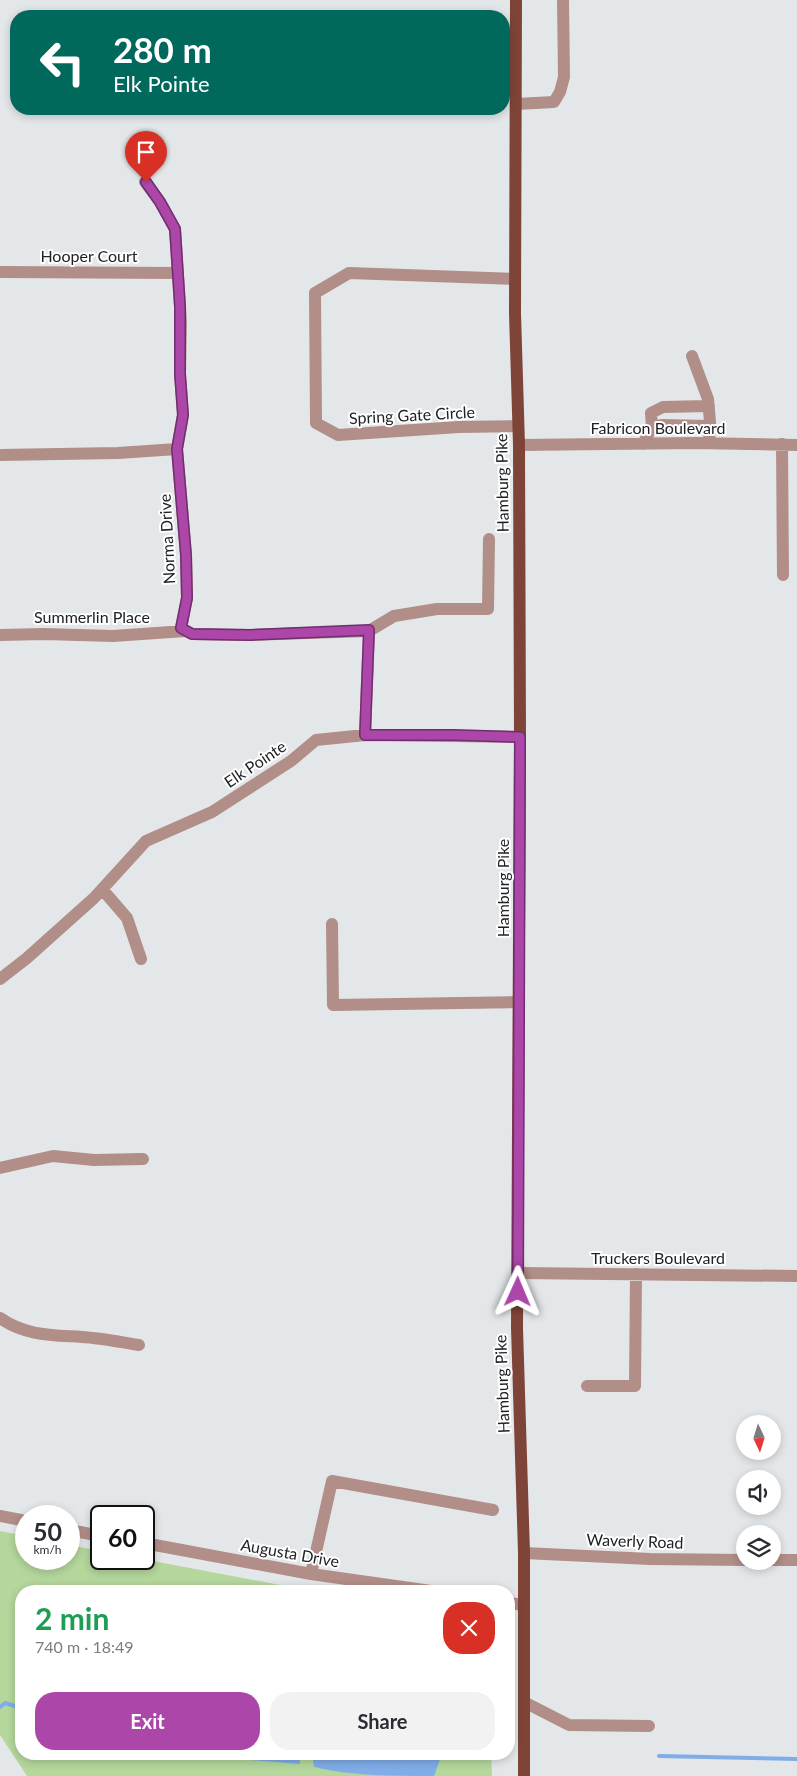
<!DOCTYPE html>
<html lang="en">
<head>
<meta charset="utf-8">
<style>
	:root { --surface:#fff; --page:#f2f2f3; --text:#2b2b33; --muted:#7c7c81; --accent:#ac46a9 }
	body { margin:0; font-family:Lato,sans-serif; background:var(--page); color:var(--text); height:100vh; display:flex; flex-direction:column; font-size:19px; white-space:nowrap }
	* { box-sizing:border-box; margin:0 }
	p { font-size:16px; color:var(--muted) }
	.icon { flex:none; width:28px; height:28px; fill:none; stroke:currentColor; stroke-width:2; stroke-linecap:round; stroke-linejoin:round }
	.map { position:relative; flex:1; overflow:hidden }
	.panel { position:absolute; left:15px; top:1585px; width:500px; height:175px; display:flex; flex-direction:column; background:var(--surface); border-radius:20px; box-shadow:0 2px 8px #0003 }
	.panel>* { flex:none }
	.top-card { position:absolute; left:10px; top:10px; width:500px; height:105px; border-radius:20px; box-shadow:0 2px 8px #0003; background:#00695c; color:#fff; overflow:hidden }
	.needle { width:32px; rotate:176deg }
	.tools { position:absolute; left:736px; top:1415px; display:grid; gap:10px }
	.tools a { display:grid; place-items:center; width:45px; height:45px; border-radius:50%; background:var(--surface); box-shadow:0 2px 8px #0003; font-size:25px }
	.speed { position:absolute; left:15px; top:1505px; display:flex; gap:10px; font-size:25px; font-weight:700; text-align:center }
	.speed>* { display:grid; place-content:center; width:65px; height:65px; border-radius:50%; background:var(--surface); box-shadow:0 2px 8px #0003; line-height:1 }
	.speed small { font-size:12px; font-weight:400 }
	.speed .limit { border:2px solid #111; border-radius:8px; background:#fff; color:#111 }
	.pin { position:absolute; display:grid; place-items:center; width:42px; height:42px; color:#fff; margin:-51px -21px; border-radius:50% 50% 50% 0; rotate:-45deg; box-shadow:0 0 5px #0007 }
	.pin .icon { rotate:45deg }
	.me { position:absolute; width:55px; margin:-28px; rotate:1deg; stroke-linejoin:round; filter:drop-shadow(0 0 4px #0008) }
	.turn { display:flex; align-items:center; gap:18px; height:105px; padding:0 20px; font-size:22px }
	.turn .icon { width:65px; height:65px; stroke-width:2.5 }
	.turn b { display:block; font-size:35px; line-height:42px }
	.round { display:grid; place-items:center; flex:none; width:52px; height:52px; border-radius:20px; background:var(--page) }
	.overview { display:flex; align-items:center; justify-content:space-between; height:85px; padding:0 20px }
	h1 { font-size:30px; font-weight:700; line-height:38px; color:#1e9e55 }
	.button { display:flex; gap:10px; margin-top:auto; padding:10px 20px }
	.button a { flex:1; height:58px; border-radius:20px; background:var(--accent); color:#fff; font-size:20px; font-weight:700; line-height:58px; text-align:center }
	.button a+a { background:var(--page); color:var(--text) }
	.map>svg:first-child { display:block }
</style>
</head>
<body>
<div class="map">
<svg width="797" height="1776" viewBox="0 0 797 1776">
	<rect width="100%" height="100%" fill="#e4e7ea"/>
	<path fill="#b4d79c" d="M0,1531L26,1536V1559H69V1545L101,1551V1559H142L312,1591H21V1754H491L492,1776H27L0,1735Z"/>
	<path fill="#80ade8" d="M246,1754H299L300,1764L250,1760Z
		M312,1754H442L434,1776C394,1776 351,1776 314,1767Z"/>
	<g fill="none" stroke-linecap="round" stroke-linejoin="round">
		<path stroke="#80ade8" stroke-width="4" d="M0,1707L5,1703L21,1708
			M659,1756L797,1759"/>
		<path stroke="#b18e87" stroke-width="12" d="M516,104L554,102L560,92L564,77L563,0
			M145,182L160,202L175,229L181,322L180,374L183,415L177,449L186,555L187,598L181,628L192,634L250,635L369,631L365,735
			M0,272L178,273
			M515,279L349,273L315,293L316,423L338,435L459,427L518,426
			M692,356L708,399L710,422L709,443
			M652,427L651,413L663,407L709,406
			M643,444L652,427L663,425L709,426
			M782,444L783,575
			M519,445L696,443L797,445
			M0,455L118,453L177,449
			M369,631L394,616L437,609H488L489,539
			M0,635L44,634L113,636L185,631
			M102,889L127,918L141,959
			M332,924L333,1005L518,1002
			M0,979L27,958L94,898L146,841L212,812L291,761L316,740L365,735L520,737
			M0,1168L53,1156L94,1160L143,1159
			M518,1273L797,1276
			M0,1318C26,1336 52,1335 82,1337C101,1338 120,1342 139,1345
			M587,1386H635L636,1274
			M0,1516L26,1521
			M69,1530L101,1536
			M144,1543L311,1574L431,1591
			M524,1553L650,1559L745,1560
			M772,1560H797
			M311,1574L332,1481L493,1510
			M509,1603L524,1605
			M524,1702L569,1725L649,1726"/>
		<path stroke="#7f4438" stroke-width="12" d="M516,0L515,313L519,445L520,737L517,1328L524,1553V1776"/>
	</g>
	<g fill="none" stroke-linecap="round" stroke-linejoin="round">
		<defs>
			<path id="route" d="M146,182L160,202L175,229L180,306V374L183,415L177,449L186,555L187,598L181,628L192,634L250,635L369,630L365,735H454L520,737L518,1292"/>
		</defs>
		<use href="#route" stroke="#702e6e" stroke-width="12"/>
		<use href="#route" stroke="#ac46a9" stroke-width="9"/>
	</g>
	<g text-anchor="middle" stroke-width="4" stroke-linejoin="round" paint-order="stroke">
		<g font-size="16" fill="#212224" stroke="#fff">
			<text x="89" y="262">Hooper Court</text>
			<text transform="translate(412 415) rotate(-3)" y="6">Spring Gate Circle</text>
			<text x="658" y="434">Fabricon Boulevard</text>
			<text transform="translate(502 483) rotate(-91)" y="6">Hamburg Pike</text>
			<text transform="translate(167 539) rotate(-93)" y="6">Norma Drive</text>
			<text x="92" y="623">Summerlin Place</text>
			<text transform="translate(255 764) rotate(-34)" y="6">Elk Pointe</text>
			<text transform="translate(503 888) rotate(-90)" y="6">Hamburg Pike</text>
			<text x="658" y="1264">Truckers Boulevard</text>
			<text transform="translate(502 1384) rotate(-92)" y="6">Hamburg Pike</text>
			<text transform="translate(635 1541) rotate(2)" y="6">Waverly Road</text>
			<text transform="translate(290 1553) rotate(10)" y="6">Augusta Drive</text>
		</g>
	</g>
</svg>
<div class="tools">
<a><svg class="needle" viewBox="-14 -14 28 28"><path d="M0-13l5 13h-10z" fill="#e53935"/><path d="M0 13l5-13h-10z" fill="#7c7c81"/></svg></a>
<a><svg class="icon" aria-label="sound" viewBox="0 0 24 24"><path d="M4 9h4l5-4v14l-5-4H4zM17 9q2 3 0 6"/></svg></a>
<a><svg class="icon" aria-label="layers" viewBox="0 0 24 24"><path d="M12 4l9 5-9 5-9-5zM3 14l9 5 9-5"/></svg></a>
</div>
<div class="speed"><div>50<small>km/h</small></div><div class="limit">60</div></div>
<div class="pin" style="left:146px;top:182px;background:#d93025"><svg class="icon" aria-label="arrive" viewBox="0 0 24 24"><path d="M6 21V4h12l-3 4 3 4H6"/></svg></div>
<svg class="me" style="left:518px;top:1292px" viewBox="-20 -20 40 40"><path d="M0-17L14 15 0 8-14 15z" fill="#ac46a9" stroke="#fff" stroke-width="4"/></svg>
<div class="top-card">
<div class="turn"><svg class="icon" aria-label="left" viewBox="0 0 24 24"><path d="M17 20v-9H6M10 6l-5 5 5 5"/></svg><div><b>280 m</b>Elk Pointe</div></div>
</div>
<section class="panel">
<div class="overview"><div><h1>2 min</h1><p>740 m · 18:49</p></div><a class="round" style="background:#d93025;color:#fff"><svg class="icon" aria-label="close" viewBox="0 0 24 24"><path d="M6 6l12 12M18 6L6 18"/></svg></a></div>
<div class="button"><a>Exit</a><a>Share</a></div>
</section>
</div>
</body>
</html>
